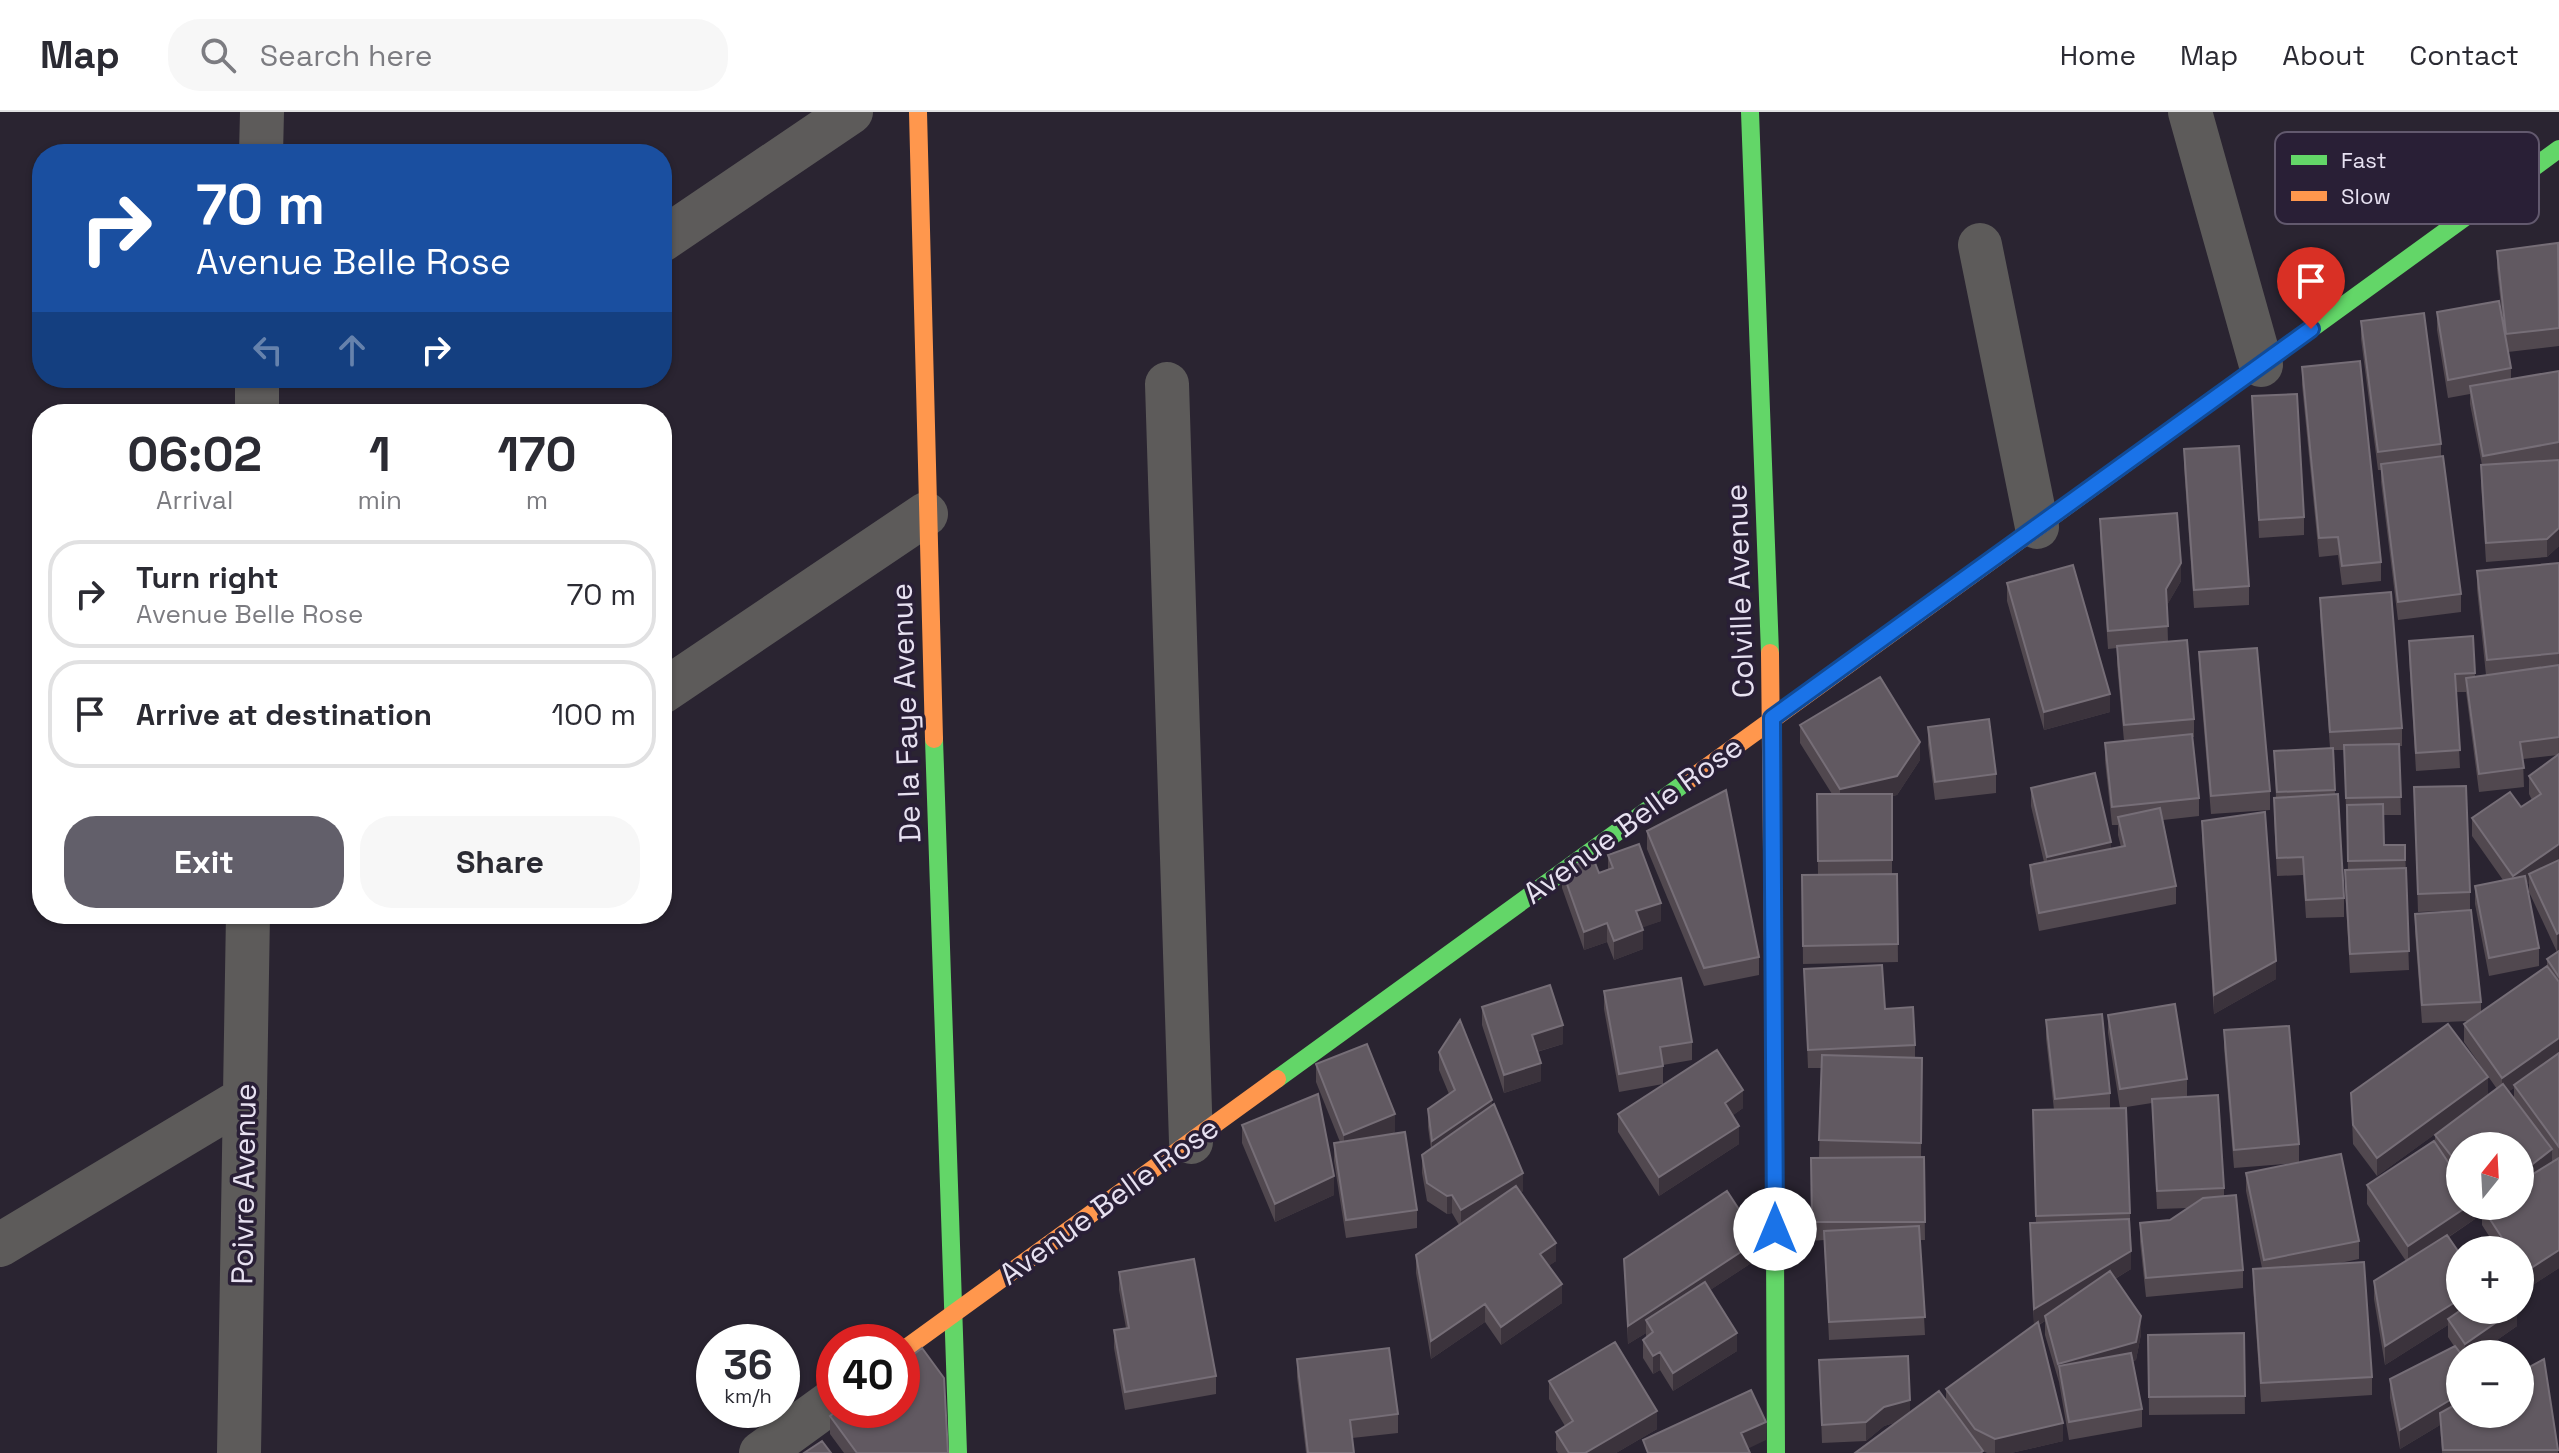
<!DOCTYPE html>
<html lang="en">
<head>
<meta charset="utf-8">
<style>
	:root { --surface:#fff; --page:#f7f7f7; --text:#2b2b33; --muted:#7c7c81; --line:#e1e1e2; --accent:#625f6a }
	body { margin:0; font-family:"Space Grotesk",sans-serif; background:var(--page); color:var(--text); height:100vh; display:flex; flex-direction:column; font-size:30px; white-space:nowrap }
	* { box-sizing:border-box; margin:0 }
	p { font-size:26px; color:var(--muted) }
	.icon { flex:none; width:44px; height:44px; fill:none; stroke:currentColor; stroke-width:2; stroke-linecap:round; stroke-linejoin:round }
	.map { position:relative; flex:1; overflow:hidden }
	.sheet { position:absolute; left:32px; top:292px; width:640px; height:520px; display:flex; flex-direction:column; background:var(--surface); border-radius:32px; box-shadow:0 2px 6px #0004 }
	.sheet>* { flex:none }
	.guide { position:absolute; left:32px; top:32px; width:640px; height:244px; border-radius:32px; box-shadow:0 2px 6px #0004; background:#1a4fa0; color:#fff; overflow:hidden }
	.needle { width:52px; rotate:18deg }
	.fabs { position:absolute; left:2446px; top:1020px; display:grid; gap:16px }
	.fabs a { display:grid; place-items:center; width:88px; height:88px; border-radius:50%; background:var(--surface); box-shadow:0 2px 6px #0004; font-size:40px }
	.speed { position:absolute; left:696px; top:1212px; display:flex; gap:16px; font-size:40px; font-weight:700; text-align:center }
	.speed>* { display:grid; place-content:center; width:104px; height:104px; border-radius:50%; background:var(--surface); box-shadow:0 2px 6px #0004; line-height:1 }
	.speed small { font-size:20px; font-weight:400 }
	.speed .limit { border:12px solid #d22; background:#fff; color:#111 }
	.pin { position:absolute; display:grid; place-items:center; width:68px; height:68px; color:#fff; margin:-82px -34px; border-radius:50% 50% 50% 0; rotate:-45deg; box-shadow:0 0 8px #0007 }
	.pin .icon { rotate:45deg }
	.me { position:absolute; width:88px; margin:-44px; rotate:0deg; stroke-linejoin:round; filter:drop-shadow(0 0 6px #0008) }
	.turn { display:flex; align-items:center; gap:28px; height:168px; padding:0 32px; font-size:36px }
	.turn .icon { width:104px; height:104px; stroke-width:2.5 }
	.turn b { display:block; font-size:56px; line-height:68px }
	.lanes { display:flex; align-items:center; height:76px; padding:0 32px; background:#0003; justify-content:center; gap:40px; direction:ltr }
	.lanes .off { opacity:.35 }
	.eta { display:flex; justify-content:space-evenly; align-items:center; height:136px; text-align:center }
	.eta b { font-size:48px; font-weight:700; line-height:56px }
	.action { display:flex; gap:16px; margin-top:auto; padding:16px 32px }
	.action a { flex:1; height:92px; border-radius:32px; background:var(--accent); color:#fff; font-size:32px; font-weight:700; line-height:92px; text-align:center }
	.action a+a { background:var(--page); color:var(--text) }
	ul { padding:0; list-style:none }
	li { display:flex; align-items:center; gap:24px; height:108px; margin:0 16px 12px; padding:0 16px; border:4px solid var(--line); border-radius:32px }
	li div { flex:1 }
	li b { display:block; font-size:30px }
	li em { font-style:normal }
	header { display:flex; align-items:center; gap:48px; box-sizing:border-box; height:112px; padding:0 40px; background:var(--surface); border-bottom:2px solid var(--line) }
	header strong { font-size:38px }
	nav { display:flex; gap:44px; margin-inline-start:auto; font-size:28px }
	.search { width:560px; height:72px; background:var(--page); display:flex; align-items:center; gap:20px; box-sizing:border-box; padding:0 28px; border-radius:32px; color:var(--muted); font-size:30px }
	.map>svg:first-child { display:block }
</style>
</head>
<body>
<header>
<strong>Map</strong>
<div class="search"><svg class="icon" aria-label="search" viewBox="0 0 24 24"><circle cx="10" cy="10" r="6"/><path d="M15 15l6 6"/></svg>Search here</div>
<nav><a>Home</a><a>Map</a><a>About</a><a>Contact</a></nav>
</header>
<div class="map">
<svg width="2559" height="1341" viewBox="0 0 2559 1341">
	<rect width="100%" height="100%" fill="#2a2431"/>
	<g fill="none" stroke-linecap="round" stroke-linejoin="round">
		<path stroke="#5d5b5a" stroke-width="44" d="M2190,0L2261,253
			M261,42L262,0
			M662,128L851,0
			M1980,133L2037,415
			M1167,272L1191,1030
			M257,302V266
			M662,580L926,402
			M0,1133L245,986
			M239,1341L248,802
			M761,1341L834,1288"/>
		<path stroke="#63d668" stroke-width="18" d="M1750,0L1770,541
			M2249,262L2559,37
			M934,627L958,1341
			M1774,935L1776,1341
			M1277,967L1689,668"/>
		<path stroke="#ff974d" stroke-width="18" d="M918,0L934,627
			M1770,541L1774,935
			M1689,668L2249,262
			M902,1239L1277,967"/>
	</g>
	<path fill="#51484f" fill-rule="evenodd" d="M2497,139H2559V234L2508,240L2511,256V267L2559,259V434L2547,445L2486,450L2481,371L2482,353L2470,292V282L2448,286L2437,218V200L2503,212L2497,157Z
		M2361,209L2441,332V344L2461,482V500L2398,508L2381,370V358H2378L2361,227Z
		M2302,255L2381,450V469L2342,473L2338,443L2319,445L2302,273Z
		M2252,284L2304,405V423L2259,426Z
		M2184,337L2249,474V493L2194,496L2184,355Z
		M2100,407L2181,469L2167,493L2168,530L2194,607V625H2192L2199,686V704L2163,708L2176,774V792L2039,819L2030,771V753L2044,750L2031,694V676L2111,737L2121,735L2118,723V713H2112L2105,649V631L2124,629L2117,552V536L2108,537L2100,425Z
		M2559,451V839L2557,840L2529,780V771L2526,773L2539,836V854L2489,864L2475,792V774L2503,768L2472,724V706L2521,695L2532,688L2529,682V664L2558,643L2523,647L2524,675L2479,680L2466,580H2456L2460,656L2416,659L2409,547V529L2473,524L2475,564L2486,563L2477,477V459Z
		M2007,471L2110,600L2044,618L2007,489Z
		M2320,486L2402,616V634H2399L2401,703H2383L2384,733H2405L2409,858L2350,861L2345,776V758H2348L2344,638H2334L2335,683L2344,786V805L2306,806L2303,763L2277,764L2274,705V686H2276L2274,639L2330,636L2320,504Z
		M2199,540L2270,679V698L2211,702L2199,558Z
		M1800,613L1920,648L1897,683L1892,684V762H1897L1898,850L1803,852L1802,763H1818L1817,682H1832L1800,631Z
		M1928,615L1996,662V681L1935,688L1928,633Z
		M2414,675L2470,780V798L2418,800Z
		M2202,709L2276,867L2214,902L2202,727Z
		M1647,719L1759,845V863L1704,874L1647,737Z
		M1608,743L1661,809L1642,815L1643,837L1614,848L1607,830L1584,838L1562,776V758L1599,761L1608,758Z
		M2415,802L2481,890V900L2547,854V847L2559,839V1156L2525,1178L2520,1171V1138H2498L2482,1113V1102L2476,1094H2520L2460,1034V1094H2475V1107L2449,1125L2460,1198H2517V1214L2477,1242H2460V1302L2558,1338V1341H2442L2440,1313L2400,1337L2390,1286V1267L2454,1234L2448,1225V1213L2385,1253L2374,1187V1169L2406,1149L2367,1092V1073L2435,1031V1023L2482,988L2377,1064L2353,1032L2351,981L2488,983L2497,977L2464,930V912L2469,909L2422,911L2415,820ZM2514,976V986L2509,979Z
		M1804,857L1885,897L1915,933V945L1922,946L1921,1045H1924L1925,1128H1920L1925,1223L1829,1228L1824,1128L1812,1129L1811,1046H1819L1821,956H1808Z
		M1604,879L1692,930V948L1663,953V972L1619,980L1604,897Z
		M1482,895L1563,932L1537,940L1541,969L1504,981L1482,913Z
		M2108,903L2187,967V985L2224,1076V1084L2243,1158V1176L2146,1185L2140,1130V1111L2170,1108L2189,1096L2157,1097L2152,991L2120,996L2108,921Z
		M2046,908L2110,981V996L2130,1101L2131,1157L2115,1167L2141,1222L2136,1248L2133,1249L2142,1297V1315L2069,1328L2059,1270L2045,1223V1209L2039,1213L2063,1329L2011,1341H1987L1983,1339V1341L1897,1310L1884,1314L1866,1329L1822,1331L1819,1248L1910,1301L1946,1289V1277L2034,1213L2030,1129V1111H2036L2033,1017L2054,998L2046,926Z
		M2224,918L2299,1032V1050L2359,1129V1147L2340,1151L2372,1265V1283L2261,1290L2253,1175V1157L2262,1156L2246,1079V1061L2298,1051L2234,1056L2224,936Z
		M1439,940L1492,993L1523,1079L1521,1080L1556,1149L1548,1154L1562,1191L1501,1233L1485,1210L1431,1247L1416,1161V1143L1459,1113L1452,1101L1447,1102L1427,1089L1422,1061V1043L1431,1037L1428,1015V997L1449,982L1439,958Z
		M1316,952L1395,1020L1389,1023L1417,1098V1116L1346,1126L1334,1049V1031L1340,1030L1316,970Z
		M1743,996L1733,1003L1739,1032L1659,1084L1618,1020V1002Z
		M1242,1013L1334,1083L1275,1110L1242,1031Z
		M1759,1146L1710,1178L1737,1239L1673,1279L1660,1258L1653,1262L1643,1246V1228L1646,1225V1221L1628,1232L1624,1147Z
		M1119,1160L1216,1264V1282L1125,1298L1114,1236V1218L1126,1216L1119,1178Z
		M2244,1221L2245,1302L2149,1303L2148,1223Z
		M1297,1247L1398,1302V1321L1352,1326L1354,1341H1306L1297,1265Z
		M1549,1269L1657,1317L1616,1341H1558L1556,1338V1320L1565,1314L1549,1287Z
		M830,1304L948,1341H844L830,1322Z"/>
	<path fill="#3b333c" d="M2559,416V434L2547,445V427Z
		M2181,451V469L2166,495V477Z
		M2110,582V600L2044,618V600Z
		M1920,630V648L1897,683L1840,695V677Z
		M2111,730V748L2047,763V745Z
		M2559,732V750L2529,762V771L2513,782V764Z
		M1661,791V809L1636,818V799Z
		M1607,811V830L1584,838V820Z
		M1643,818V837L1614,848V829Z
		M2559,821V839L2557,840V822Z
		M2276,849V867L2214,902V883Z
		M1563,913V932L1532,941V923Z
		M2559,926V944L2514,973V976L2502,984V966Z
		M1541,951V969L1504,981V963Z
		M2488,965V984L2377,1064V1046Z
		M1743,978V996L1725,1009V991Z
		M1492,988V1006L1432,1048V1029Z
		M1395,1002V1020L1344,1041V1023Z
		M1739,1014V1032L1659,1084V1065Z
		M2552,1037V1056L2520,1080V1062Z
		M1523,1061V1079L1461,1116V1098Z
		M1334,1064V1083L1275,1110V1092Z
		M1452,1083V1101L1447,1102V1084Z
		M2468,1094H2475V1107L2408,1152V1134Z
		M1759,1128V1146L1651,1217L1646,1208V1221L1628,1232V1214Z
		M1556,1131V1149L1540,1160V1142Z
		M2559,1138V1156L2525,1178V1160Z
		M2131,1139V1157L2046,1208L2045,1204V1209L2034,1215V1197Z
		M1562,1172V1191L1501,1233V1215Z
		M2460,1187V1198L2448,1207V1213L2385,1253V1234Z
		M1485,1192V1210L1431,1247V1229Z
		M2514,1198H2517V1214L2477,1242H2465V1232Z
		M2141,1204V1222L2136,1248L2061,1269L2059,1254L2058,1270V1252Z
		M1737,1221V1239L1673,1279V1261Z
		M1660,1240V1258L1653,1262V1244Z
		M2460,1282V1301H2440V1313L2400,1337V1318Z
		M1910,1288V1306L1884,1314L1866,1329V1310L1884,1295Z
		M1657,1299V1317L1616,1341H1585Z
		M1766,1310V1328L1741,1340V1321Z
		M2063,1311V1329L2011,1341H1995V1327Z"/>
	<path fill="#615961" stroke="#766e77" stroke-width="2" d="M2558,131L2559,216L2506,222L2497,139Z
		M2499,189L2511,256L2448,268L2437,200Z
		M2424,201L2441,332L2378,340L2361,209Z
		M2360,249L2381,450L2342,454L2338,425L2319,426L2302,255Z
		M2559,259V330L2483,344L2470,274Z
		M2297,282L2304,405L2259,408L2252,284Z
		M2239,334L2249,474L2194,478L2184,337Z
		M2443,344L2461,482L2398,490L2381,352Z
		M2559,348V416L2547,427L2486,431L2481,353Z
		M2177,401L2181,451L2166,477L2168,514L2108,519L2100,407Z
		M2559,451V541L2487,548L2477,459Z
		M2073,453L2110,582L2044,600L2007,471Z
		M2391,480L2402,616L2330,620L2320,486Z
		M2473,524L2475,561L2455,562L2460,638L2416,641L2409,529Z
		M2187,528L2194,607L2124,613L2117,534Z
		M2257,536L2270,679L2211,684L2199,540Z
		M2559,553V625L2520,630L2524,656L2479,662L2466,566Z
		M1880,565L1920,630L1897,664L1840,677L1800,613Z
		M1989,607L1996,662L1935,670L1928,615Z
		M2192,622L2199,686L2112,695L2105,631Z
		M2399,632L2401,685L2346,686L2344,633Z
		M2333,636L2335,678L2277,680L2274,639Z
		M2559,642V732L2513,764L2472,706L2510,680L2521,695L2541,682L2529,664Z
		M2095,661L2111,730L2047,745L2031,676Z
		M2466,674L2470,780L2418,782L2414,675Z
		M1726,678L1759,845L1704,856L1647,719Z
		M1817,682H1892V748L1818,749Z
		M2338,682L2344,786L2306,788L2303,745L2277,746L2274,686Z
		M2383,692L2384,733H2405V748L2348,749L2347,693Z
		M2160,696L2176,774L2039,801L2030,753L2125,734L2118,705Z
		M2265,700L2276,849L2214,883L2202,709Z
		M1639,732L1661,791L1636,799L1643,818L1614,829L1607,811L1584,820L1562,758L1593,746L1599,761L1613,756L1608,743Z
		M2559,748V821L2557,822L2529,762Z
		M2406,756L2409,839L2350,842L2345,758Z
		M1897,762L1898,832L1803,834L1802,763Z
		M2525,764L2539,836L2489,846L2475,774Z
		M2471,798L2481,890L2422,893L2415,802Z
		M2559,839V865L2547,847Z
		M1882,853L1885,897L1913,895L1915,933L1808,938L1804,857Z
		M2547,854L2559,870V926L2502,966L2464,912Z
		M1681,866L1692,930L1660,935L1663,954L1619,962L1604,879Z
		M1550,873L1563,913L1532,923L1541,951L1504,963L1482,895Z
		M2175,892L2187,967L2120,977L2108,903Z
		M2102,902L2110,981L2055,987L2046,908Z
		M1460,908L1492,988L1432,1029L1428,997L1455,978L1439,940Z
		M2448,912L2488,965L2377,1046L2353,1013L2351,981Z
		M2289,914L2299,1032L2234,1038L2224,918Z
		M1367,932L1395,1002L1344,1023L1316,952Z
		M1717,938L1743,978L1725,991L1739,1014L1659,1065L1618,1002Z
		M2559,941V1035L2514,973Z
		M1822,943L1922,946L1921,1031L1819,1028Z
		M2503,972L2552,1037L2520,1062V1034H2460V1055L2435,1023Z
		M1318,982L1334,1064L1275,1092L1242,1013Z
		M2218,983L2224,1076L2157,1079L2152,987Z
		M1494,992L1523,1061L1461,1098L1452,1083L1447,1084L1427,1071L1422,1043Z
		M2126,996L2130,1101L2036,1104L2033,998Z
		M1405,1020L1417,1098L1346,1108L1334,1031Z
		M2434,1029L2460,1068V1094H2468L2408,1134L2367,1073Z
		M2341,1042L2359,1129L2264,1148L2246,1061Z
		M1924,1045L1925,1110H1812L1811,1046Z
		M2559,1046V1138L2525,1160L2520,1153V1138H2510L2482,1095L2520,1094V1070Z
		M1516,1074L1556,1131L1540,1142L1562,1172L1501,1215L1485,1192L1431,1229L1416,1143Z
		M1727,1079L1759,1128L1628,1214L1624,1147Z
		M2236,1083L2243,1158L2146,1166L2140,1111L2170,1108L2203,1086Z
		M2129,1107L2131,1139L2034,1197L2030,1111Z
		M1919,1114L1925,1205L1829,1210L1824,1119Z
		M2447,1123L2460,1142V1187L2385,1234L2374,1169Z
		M1194,1147L1216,1264L1125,1280L1114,1218L1129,1216L1119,1160Z
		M2364,1150L2372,1265L2261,1271L2253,1157Z
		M2110,1159L2141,1204L2136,1230L2058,1252L2045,1204Z
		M1705,1170L1737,1221L1673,1261L1660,1240L1653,1244L1643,1228L1653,1220L1646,1208Z
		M2461,1198H2514L2465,1232L2448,1207Z
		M2038,1210L2063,1311L1995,1327L1975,1317L1946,1277Z
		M2244,1221L2245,1284L2149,1285L2148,1223Z
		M1615,1230L1657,1299L1585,1341H1569L1556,1320L1573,1309L1549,1269Z
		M2455,1234L2461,1242L2460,1282L2400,1318L2390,1267Z
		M922,1236L944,1266L948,1341H857L830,1304L838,1298H902V1251Z
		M1389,1236L1398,1302L1350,1308L1354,1341H1308L1297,1247Z
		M2131,1241L2142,1297L2069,1310L2059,1254Z
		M1908,1244L1910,1288L1884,1295L1866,1310L1822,1313L1819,1248Z
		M2544,1247L2558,1338H2443L2440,1301L2460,1290V1302H2520V1260Z
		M1751,1278L1766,1310L1741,1321L1750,1341H1648L1643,1328Z
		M1939,1279L1983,1339L1980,1341H1855Z
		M822,1329L831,1341H804Z"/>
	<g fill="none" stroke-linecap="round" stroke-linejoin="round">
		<defs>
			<path id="route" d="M1775,1117L1772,606L2311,217"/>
		</defs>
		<use href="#route" stroke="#114b97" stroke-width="20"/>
		<use href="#route" stroke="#1a73e8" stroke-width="14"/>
	</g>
	<g text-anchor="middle" stroke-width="7" stroke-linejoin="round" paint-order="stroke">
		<g font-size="30" fill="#e7e1f1" stroke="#291f36">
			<text transform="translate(1740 479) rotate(-92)" y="10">Colville Avenue</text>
			<text transform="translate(906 601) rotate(-92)" y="10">De la Faye Avenue</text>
			<text transform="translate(1633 708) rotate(-36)" y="10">Avenue Belle Rose</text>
			<text transform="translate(244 1072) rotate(-89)" y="10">Poivre Avenue</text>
			<text transform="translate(1109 1089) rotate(-36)" y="10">Avenue Belle Rose</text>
		</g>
	</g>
	<rect x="2275" y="20" width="264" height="92" rx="12" fill="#291f36" stroke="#62596e" stroke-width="2"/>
	<rect x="2291" y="43" width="36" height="10" fill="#63d668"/>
	<rect x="2291" y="79" width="36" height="10" fill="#ff974d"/>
	<g font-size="22" fill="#e7e1f1">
		<text x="2341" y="56">Fast</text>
		<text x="2341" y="92">Slow</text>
	</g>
</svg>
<div class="fabs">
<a><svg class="needle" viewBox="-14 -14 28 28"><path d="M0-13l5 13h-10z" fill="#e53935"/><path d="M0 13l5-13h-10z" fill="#7c7c81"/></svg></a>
<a>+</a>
<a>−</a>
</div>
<div class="speed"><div>36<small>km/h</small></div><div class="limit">40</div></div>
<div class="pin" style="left:2311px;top:217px;background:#d93025"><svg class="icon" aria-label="arrive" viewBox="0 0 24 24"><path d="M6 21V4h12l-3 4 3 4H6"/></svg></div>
<svg class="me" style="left:1775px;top:1117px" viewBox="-20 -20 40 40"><circle r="19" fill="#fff"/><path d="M0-13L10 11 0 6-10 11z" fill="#1a73e8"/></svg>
<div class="guide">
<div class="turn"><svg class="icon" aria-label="right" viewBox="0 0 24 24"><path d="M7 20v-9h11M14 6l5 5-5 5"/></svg><div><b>70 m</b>Avenue Belle Rose</div></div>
<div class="lanes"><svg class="icon off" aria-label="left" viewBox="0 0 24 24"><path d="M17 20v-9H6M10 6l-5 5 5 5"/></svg><svg class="icon off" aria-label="ahead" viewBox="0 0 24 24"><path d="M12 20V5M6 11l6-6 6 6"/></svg><svg class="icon" aria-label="right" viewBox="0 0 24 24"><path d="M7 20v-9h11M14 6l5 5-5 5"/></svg></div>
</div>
<section class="sheet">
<div class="eta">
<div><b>06:02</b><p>Arrival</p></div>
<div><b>1</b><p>min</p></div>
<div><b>170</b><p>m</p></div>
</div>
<ul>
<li><svg class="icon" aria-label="right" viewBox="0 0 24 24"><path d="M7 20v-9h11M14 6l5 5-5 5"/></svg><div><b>Turn right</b><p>Avenue Belle Rose</p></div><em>70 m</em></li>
<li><svg class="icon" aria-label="arrive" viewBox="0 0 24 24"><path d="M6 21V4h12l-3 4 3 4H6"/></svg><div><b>Arrive at destination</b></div><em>100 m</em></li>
</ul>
<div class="action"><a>Exit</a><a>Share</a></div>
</section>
</div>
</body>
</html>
